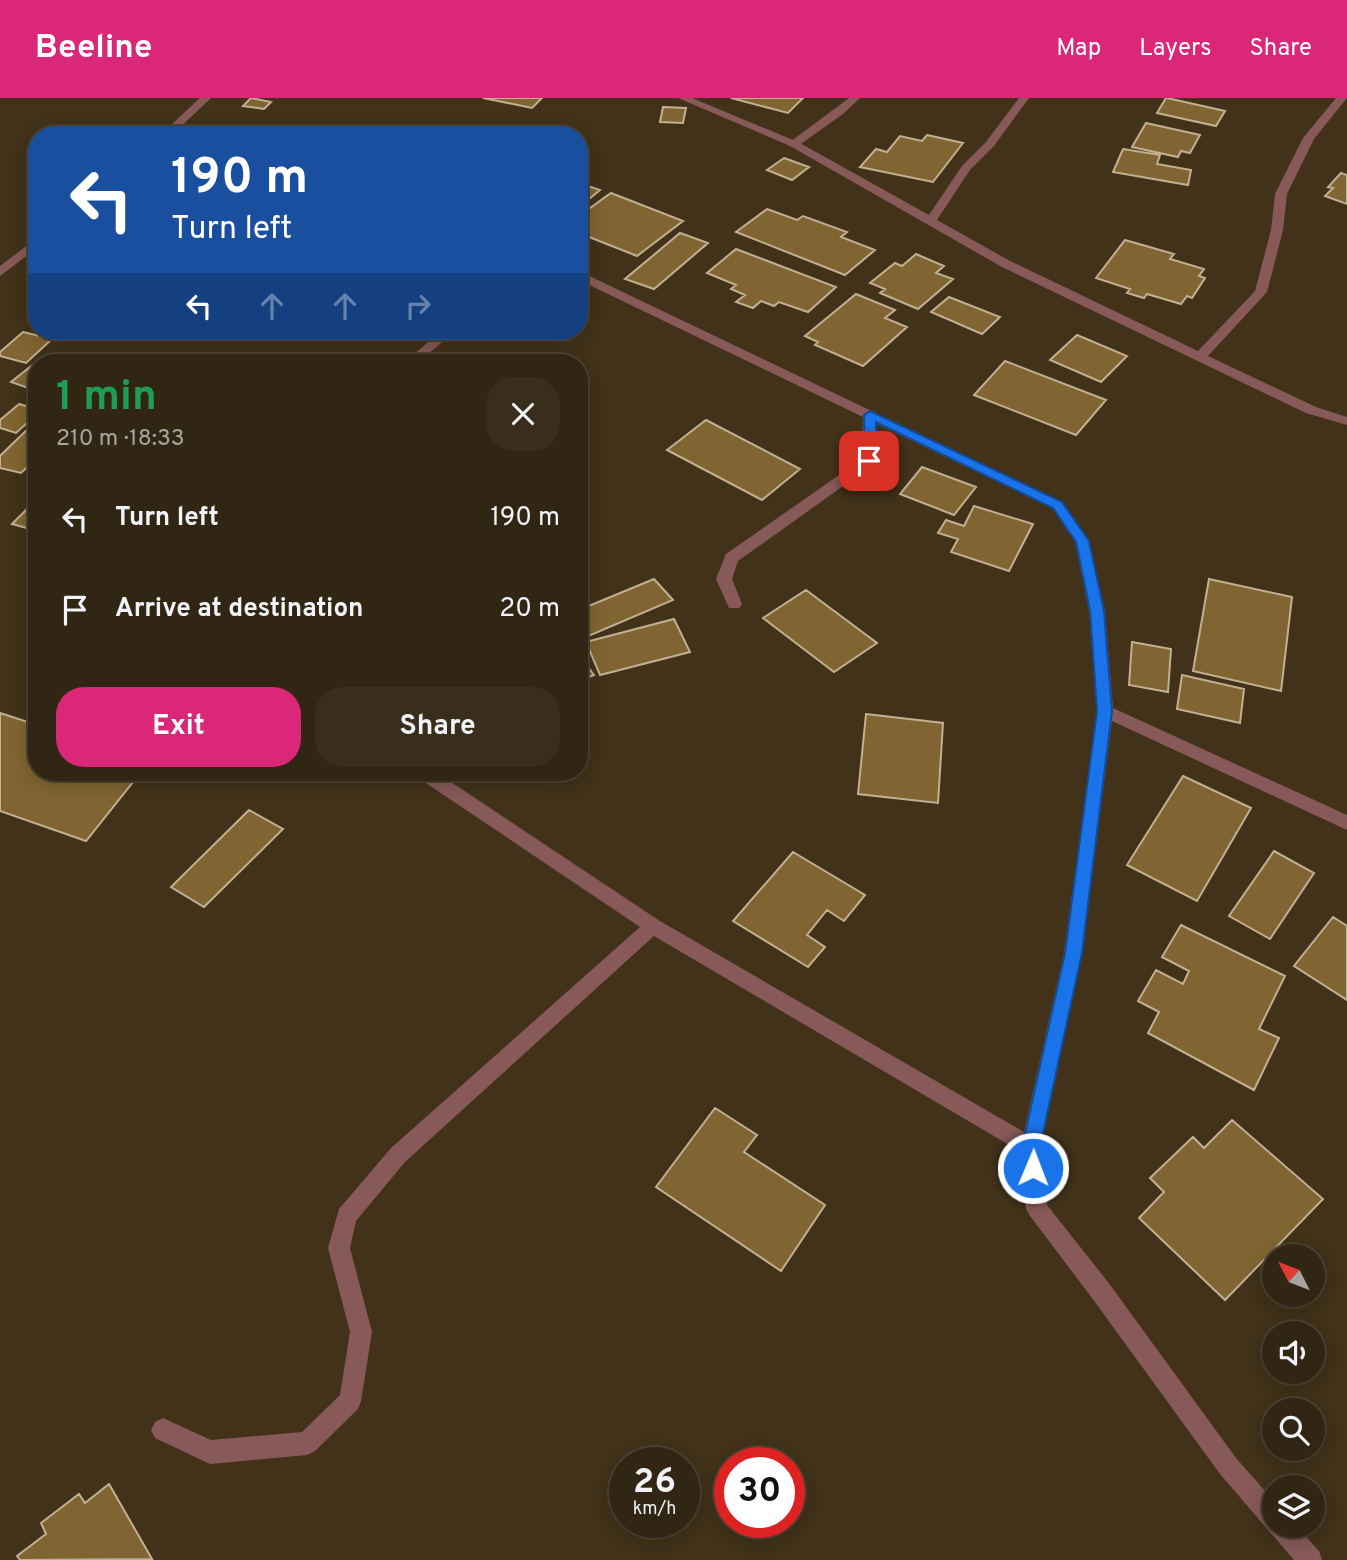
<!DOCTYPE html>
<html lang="en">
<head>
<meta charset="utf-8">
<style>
	:root { --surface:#312613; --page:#392e1c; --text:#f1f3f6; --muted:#a8a5a0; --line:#4c4333; --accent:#db2777 }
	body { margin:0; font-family:Overpass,sans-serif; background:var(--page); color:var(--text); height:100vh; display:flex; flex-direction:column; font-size:26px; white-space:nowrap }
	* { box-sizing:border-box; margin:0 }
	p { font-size:23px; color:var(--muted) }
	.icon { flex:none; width:38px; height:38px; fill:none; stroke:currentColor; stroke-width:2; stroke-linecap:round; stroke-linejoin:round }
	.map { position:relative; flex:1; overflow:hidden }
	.sheet { position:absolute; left:28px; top:256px; width:560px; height:427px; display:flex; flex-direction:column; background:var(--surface); border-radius:28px; box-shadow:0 4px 18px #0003,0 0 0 2px var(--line) }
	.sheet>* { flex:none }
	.hud { position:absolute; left:28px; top:28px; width:560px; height:214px; border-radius:28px; box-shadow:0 4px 18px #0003,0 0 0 2px var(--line); background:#1a4fa0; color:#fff; overflow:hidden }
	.needle { width:46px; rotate:312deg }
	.buttons { position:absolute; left:1262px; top:1146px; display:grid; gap:14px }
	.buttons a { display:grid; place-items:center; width:63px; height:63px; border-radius:50%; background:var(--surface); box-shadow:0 4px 18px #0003,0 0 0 2px var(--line); font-size:35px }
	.speed { position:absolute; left:609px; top:1349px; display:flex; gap:14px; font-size:35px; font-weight:700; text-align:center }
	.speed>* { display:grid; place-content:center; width:91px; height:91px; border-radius:50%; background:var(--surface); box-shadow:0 4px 18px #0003,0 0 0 2px var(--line); line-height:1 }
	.speed small { font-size:18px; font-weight:400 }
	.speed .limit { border:10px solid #d22; background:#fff; color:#111 }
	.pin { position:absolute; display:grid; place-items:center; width:60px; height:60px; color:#fff; margin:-30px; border-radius:14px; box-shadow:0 4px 10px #0006 }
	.me { position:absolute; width:77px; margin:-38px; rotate:1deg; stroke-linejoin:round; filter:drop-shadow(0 0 5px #0008) }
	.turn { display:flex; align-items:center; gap:24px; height:147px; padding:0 28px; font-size:32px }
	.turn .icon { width:91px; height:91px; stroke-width:2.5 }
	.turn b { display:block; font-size:49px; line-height:60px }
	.lanes { display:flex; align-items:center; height:66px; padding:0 28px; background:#0003; justify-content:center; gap:35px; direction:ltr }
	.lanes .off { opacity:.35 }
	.round { display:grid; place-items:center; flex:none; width:74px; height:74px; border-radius:28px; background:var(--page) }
	.overview { display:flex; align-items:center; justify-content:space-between; height:119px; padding:0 28px }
	h1 { font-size:42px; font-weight:700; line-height:52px; color:#1e9e55 }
	.cta { display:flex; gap:14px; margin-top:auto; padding:14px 28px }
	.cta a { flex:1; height:80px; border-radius:28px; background:var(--accent); color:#fff; font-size:28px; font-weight:700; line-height:80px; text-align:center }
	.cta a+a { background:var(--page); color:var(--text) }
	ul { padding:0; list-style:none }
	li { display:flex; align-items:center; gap:21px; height:91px; padding:0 28px }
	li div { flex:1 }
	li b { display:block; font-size:26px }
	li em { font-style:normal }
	header { display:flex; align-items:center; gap:42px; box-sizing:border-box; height:98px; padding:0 35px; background:var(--accent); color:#fff }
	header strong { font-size:33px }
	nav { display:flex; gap:38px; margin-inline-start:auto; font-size:24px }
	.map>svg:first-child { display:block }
</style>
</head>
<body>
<header>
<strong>Beeline</strong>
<nav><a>Map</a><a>Layers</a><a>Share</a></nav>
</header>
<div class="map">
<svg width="1347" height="1462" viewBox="0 0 1347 1462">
	<rect width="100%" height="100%" fill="#413219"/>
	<path fill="#806432" stroke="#c2b093" stroke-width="2" d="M251,0L271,4L264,11L243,8Z
		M483,0H542L532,10Z
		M731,0H803L788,15Z
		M1166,0H1167L1225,13L1216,28L1157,15Z
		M663,9L686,10L683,25L660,24Z
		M1146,25L1200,37L1190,55L1181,53L1178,59L1132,49Z
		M927,37L963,45L933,84L860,69L876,51L887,54L900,38L922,43Z
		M1123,51L1160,57L1157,66L1191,72L1188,87L1113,74Z
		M784,60L809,69L792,82L767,72Z
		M1341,75L1347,77V106L1325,98L1333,90L1328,89Z
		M579,85L600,92L584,105L579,103Z
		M611,95L683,123L637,158L579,135V118Z
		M767,111L797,122L803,118L847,134L841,139L875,152L845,177L736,134Z
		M680,135L708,145L654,191L625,181Z
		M1125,142L1174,156L1170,161L1204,171L1199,178L1205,180L1192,200L1187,198L1181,206L1147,196L1144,200L1127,195L1130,191L1096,180Z
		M736,151L836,189L808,214L779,204L774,208L761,203L753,210L736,204L745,197L731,191L736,187L707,175Z
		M916,156L944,168L936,175L953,181L918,211L880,195L885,191L870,185L895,165L902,168Z
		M856,196L895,212L885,220L907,229L863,268L815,247L818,244L805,238Z
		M949,199L1000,219L982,236L931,214Z
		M23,234L52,241L26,265L0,258V254Z
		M1077,237L1127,258L1101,284L1050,262Z
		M40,261L50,264H37V287L31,291L11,284Z
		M1005,263L1106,302L1076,337L974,297Z
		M19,306L37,311V316L16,335L0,330V322Z
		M37,322V360L21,375L0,370V358Z
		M706,322L800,371L762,402L667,352Z
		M922,369L976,389L954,417L900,396Z
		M37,401V433L12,426Z
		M974,408L1033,426L1009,473L951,454L958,441L938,435L946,422L964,428Z
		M654,481L673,502L579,542V512Z
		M1209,481L1292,499L1281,593L1193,573Z
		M806,492L877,545L834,574L763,520Z
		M674,521L690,554L600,577L586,544Z
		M1132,544L1171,551L1168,594L1129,587Z
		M579,557L594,577L579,583Z
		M1182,577L1244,591L1240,625L1177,611Z
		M0,615L37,627V674H141L86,743L0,713Z
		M866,616L943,625L938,705L858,696Z
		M1183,678L1251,710L1197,803L1127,767Z
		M249,712L283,731L204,809L171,789Z
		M1274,753L1314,775L1270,841L1229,818Z
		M793,754L865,797L844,823L827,812L807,837L825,849L808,869L733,823Z
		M1333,819L1347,828V902L1294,868Z
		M1181,827L1285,878L1259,931L1279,940L1254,992L1148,935L1159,914L1138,903L1156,872L1183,886L1189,873L1162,859Z
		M715,1010L757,1037L744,1054L825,1107L781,1173L656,1089Z
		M1232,1022L1323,1101L1225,1202L1139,1120L1164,1094L1150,1080L1193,1039L1204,1050Z
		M109,1386L152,1461L20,1462L17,1458L46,1436L41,1425L79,1396L85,1405Z"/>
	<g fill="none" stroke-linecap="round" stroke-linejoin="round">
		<path fill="#875959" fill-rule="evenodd" d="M849,0H860L843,16L798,48H790V44Z"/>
		<path fill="#875959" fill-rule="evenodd" d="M678,0H692L798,44L929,117L962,68L986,44L1019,0H1029L994,48L970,72L937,122L1010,163L1198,253L1255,193L1271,132L1275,96L1303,40L1336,0H1347L1314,41L1287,96L1283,132L1267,194L1208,258L1316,309L1347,319V327L1306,315L1002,169L790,48Z
			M171,29L192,35L193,37L167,34L166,32Z
			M579,173L1062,404L1089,443L1105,513L1113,610L1347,717V732L1112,623L1082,855L1041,1049L1047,1107L1108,1184L1236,1360L1274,1403V1428H1296L1319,1453L1322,1462H1294L1220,1376L1092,1200L1030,1118L1026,1111L1021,1054L654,838L405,1064L356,1123L350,1150L372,1234L361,1303L358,1311L315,1353L307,1357L210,1366L155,1340L151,1332L155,1324L163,1320L211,1342L302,1334L340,1297L350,1234L328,1150L339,1111L391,1050L640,829L417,679L415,674H436L660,823L1024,1034L1064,855L1097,613L1089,513L1075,444L1052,410L877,326L874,366L738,463L732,481L742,506L739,510H729L716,481L726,456L862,361L863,319L579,182Z
			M441,233H455L419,264H405Z"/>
		<path fill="#875959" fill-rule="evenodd" d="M200,0H211L172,37H160Z
			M37,140V150L0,178V168Z"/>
	</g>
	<path fill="#1a73e8" stroke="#114b97" stroke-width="2" d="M870,313L1062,404L1089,443L1104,513L1112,613L1082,855L1040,1049L1042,1070L1040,1076L1033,1078L1026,1076L1022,1049L1065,855L1097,613L1090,513L1076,444L1053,410L876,324V363L874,365H865L864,317Z"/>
</svg>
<div class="buttons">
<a><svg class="needle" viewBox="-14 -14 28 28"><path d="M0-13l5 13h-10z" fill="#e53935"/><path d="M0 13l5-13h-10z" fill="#a8a5a0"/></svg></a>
<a><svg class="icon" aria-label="sound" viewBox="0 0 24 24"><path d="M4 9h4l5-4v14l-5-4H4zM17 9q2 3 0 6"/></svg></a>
<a><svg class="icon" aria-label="search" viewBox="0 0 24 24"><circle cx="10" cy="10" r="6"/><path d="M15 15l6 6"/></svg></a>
<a><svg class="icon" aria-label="layers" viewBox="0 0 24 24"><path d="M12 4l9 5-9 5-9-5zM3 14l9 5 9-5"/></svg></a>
</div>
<div class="speed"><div>26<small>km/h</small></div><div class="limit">30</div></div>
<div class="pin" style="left:869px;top:363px;background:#d93025"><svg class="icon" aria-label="arrive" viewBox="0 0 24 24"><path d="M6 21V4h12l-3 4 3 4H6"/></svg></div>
<svg class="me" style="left:1033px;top:1070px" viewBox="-20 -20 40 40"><circle r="17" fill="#1a73e8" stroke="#fff" stroke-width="3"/><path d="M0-11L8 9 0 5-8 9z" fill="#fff"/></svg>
<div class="hud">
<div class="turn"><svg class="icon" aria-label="left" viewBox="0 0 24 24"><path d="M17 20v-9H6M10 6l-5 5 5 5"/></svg><div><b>190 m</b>Turn left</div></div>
<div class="lanes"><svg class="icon" aria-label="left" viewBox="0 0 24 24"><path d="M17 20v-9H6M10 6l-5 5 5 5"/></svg><svg class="icon off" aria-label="ahead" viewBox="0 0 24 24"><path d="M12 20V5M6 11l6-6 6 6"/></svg><svg class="icon off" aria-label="ahead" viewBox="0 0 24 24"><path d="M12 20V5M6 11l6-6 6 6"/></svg><svg class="icon off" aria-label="right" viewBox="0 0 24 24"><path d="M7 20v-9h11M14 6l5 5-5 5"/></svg></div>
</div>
<section class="sheet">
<div class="overview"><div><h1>1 min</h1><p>210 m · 18:33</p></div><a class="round"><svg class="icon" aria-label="close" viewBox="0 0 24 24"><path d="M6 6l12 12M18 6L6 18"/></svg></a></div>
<ul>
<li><svg class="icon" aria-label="left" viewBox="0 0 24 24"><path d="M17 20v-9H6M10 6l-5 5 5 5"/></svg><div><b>Turn left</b></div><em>190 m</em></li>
<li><svg class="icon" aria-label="arrive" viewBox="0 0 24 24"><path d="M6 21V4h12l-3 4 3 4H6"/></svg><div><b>Arrive at destination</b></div><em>20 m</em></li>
</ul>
<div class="cta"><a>Exit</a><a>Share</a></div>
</section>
</div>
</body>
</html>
